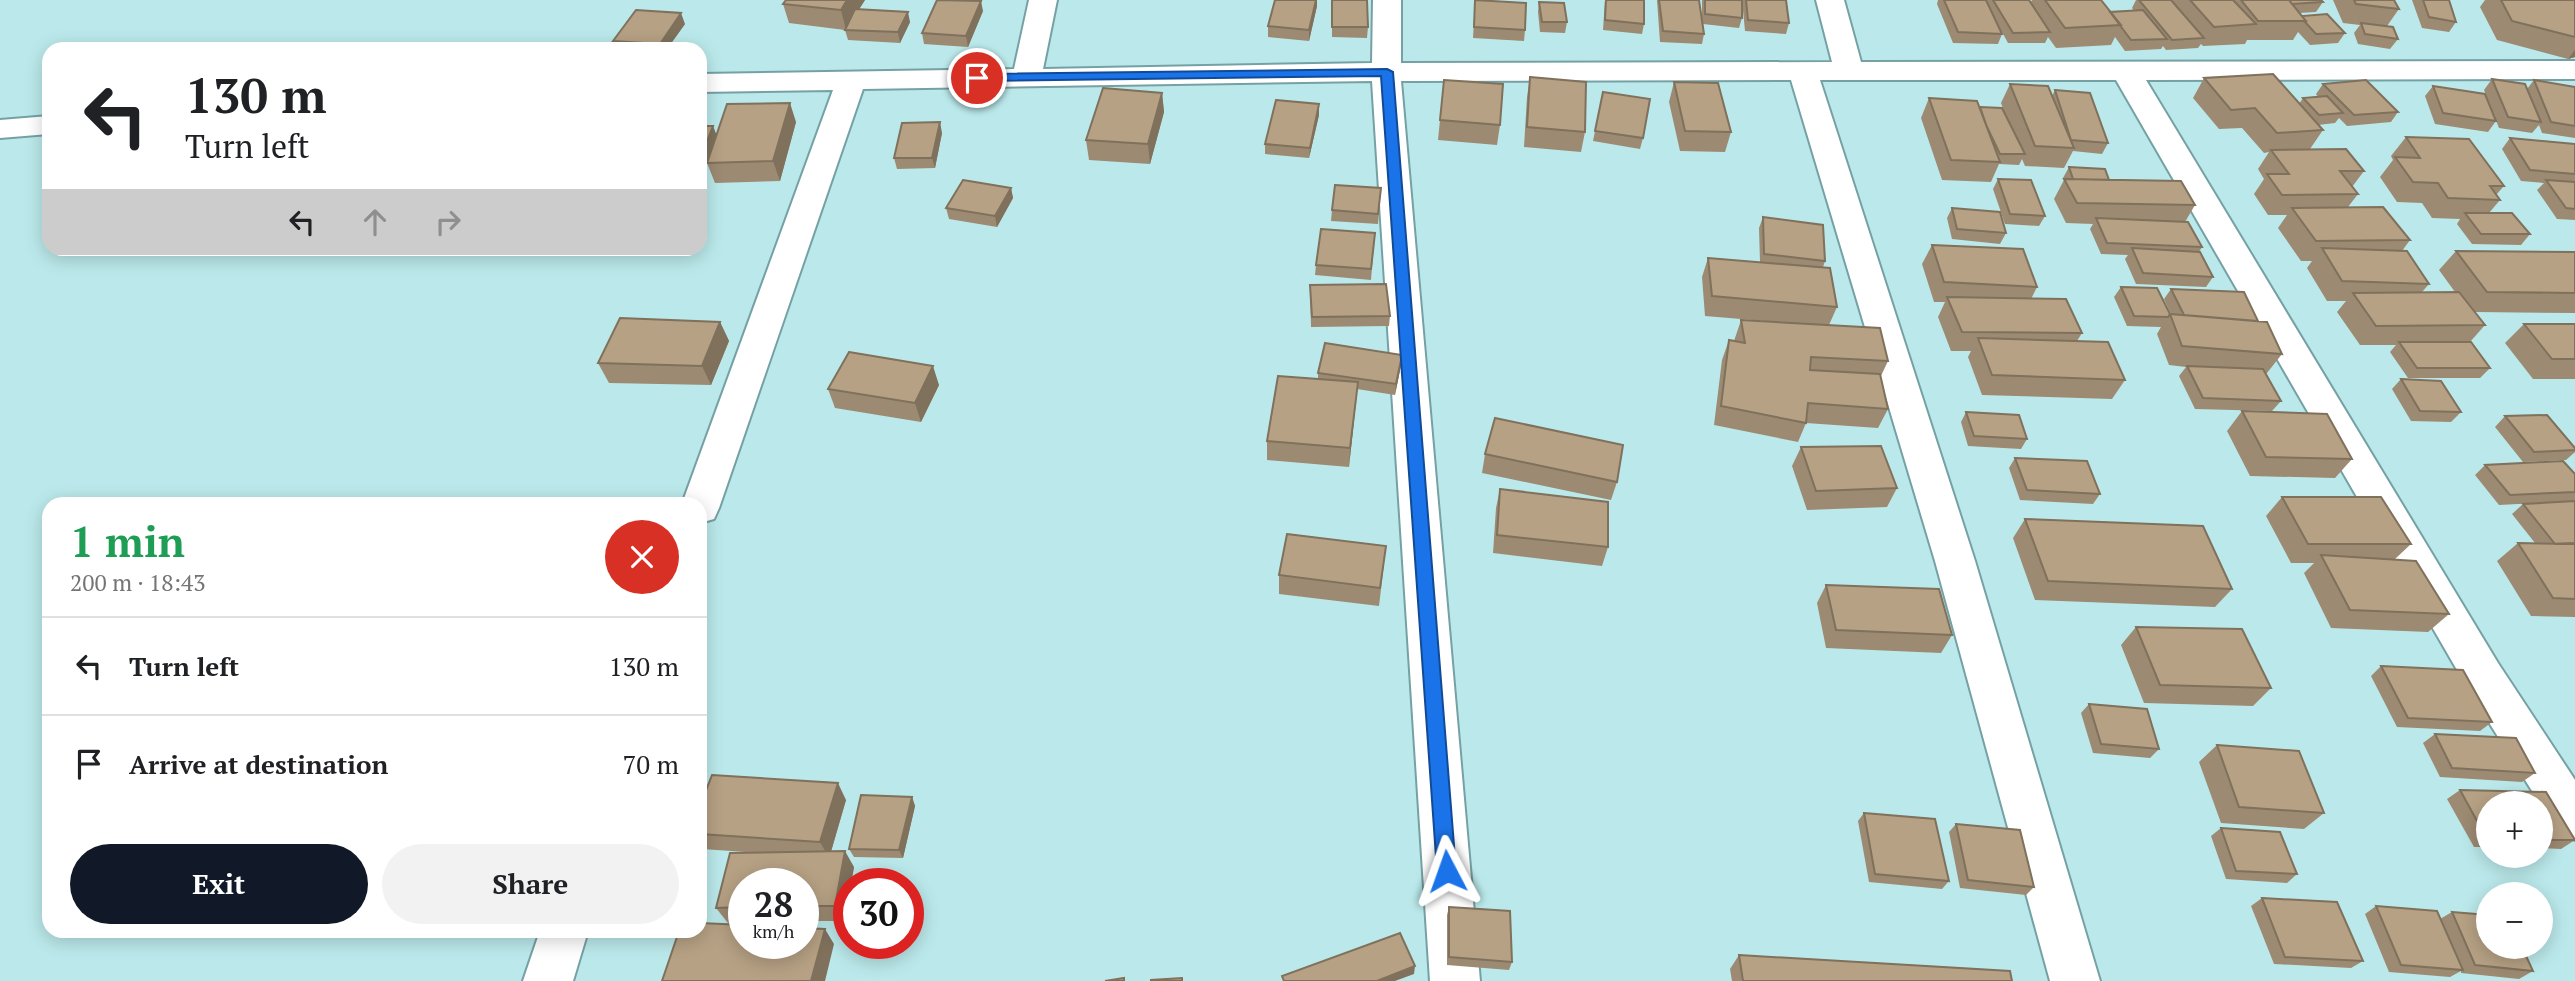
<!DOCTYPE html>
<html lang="en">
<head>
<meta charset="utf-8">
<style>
	:root { --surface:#fff; --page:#f2f2f2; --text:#202124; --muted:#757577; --line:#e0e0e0; --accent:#111827 }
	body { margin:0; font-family:"PT Serif",serif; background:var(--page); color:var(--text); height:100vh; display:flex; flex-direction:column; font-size:26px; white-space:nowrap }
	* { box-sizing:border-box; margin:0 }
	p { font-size:23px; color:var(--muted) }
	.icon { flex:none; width:38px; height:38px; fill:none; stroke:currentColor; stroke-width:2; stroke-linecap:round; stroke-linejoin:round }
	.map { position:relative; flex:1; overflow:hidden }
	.panel { position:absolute; left:42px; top:497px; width:665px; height:441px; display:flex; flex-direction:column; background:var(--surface); border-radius:21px; box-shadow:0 4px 18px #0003 }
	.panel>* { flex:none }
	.banner { position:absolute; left:42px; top:42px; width:665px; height:214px; border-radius:21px; box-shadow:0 4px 18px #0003; background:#fff; color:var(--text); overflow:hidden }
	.buttons { position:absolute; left:2476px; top:791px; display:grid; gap:14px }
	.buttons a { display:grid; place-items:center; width:77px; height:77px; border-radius:50%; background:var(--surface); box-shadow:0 4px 18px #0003; font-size:35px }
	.speed { position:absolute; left:728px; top:868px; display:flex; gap:14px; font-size:35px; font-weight:700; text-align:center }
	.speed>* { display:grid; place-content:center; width:91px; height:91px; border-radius:50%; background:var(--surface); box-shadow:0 4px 18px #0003; line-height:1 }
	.speed small { font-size:18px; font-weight:400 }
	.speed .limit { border:10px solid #d22; background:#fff; color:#111 }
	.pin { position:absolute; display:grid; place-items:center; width:60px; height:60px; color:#fff; margin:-30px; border:4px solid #fff; border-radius:50%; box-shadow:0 2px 7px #0007 }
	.me { position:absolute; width:77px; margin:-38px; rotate:356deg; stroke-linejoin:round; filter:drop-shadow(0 0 5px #0008) }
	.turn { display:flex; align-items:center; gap:24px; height:147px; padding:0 28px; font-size:32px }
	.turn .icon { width:91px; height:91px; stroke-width:2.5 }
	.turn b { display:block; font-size:49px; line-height:60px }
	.lanes { display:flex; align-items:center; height:66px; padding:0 28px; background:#0003; justify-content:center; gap:35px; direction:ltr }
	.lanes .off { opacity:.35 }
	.round { display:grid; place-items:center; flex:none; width:74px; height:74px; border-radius:37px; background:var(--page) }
	.overview { display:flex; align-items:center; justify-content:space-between; height:119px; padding:0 28px }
	h1 { font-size:42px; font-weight:700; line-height:52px; color:#1e9e55 }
	.button { display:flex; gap:14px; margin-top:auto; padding:14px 28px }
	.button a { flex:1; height:80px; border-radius:42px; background:var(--accent); color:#fff; font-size:28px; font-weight:700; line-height:80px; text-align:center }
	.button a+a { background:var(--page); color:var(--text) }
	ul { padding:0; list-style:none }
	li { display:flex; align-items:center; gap:21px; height:98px; padding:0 28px; border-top:2px solid var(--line) }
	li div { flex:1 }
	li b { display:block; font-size:26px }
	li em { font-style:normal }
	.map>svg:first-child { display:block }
</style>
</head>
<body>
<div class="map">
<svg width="2575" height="981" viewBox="0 0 2575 981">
	<rect width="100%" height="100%" fill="#bbe9eb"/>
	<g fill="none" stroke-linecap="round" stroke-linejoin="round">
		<defs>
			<path id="minor" d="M1029,0H1057L1043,69L1372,63L1373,0H1401V63L1832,62L1816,0H1844L1861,62L2575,61V79L2146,80L2498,663L2575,780V840L2559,834L2468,689L2116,80H1820L1975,561L2100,981H2050L1935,561L1791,80L1401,81L1480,981H1430L1372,81L863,89L719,508L714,519L700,523V504H682L833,90L700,92V74L1014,69Z
				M49,116V134L0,138V120Z
				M540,931H588L573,981H523Z"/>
		</defs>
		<use href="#minor" stroke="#75a1a4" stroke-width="4"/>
		<use href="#minor" fill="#fff" fill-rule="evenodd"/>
	</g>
	<path fill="#9d8a72" d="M786,0H865L859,9L910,22L900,43L848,40L845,30L789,23L783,4Z
		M1275,0H1317V6L1309,41L1268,37V26Z
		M1332,0L1368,27L1367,38L1332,37Z
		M1475,0L1525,30L1524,41L1473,38Z
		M1605,0H1644V24L1642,34L1603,30Z
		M1657,0H1699L1702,21V0H1742V18L1739,28L1703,24L1704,34L1702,44L1660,42Z
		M1742,0H1786L1789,23L1786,34L1745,31Z
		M1938,0H2029L2031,2L2032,0H2101L2110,12L2134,11L2132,8L2136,0H2321L2323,2L2316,12L2299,13L2302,16L2345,33L2338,43L2310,45L2298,32L2293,40H2247L2245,44L2203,46L2201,44L2198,48L2166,50L2163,46L2161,49L2125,51L2115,37L2111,45L2056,48L2048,37L2045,43H2008L2002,32V34L1998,44L1953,43L1937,4Z
		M2333,0H2394L2399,9L2387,26L2398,39L2390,49L2358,44L2354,33L2360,25L2343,23Z
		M2412,0H2449L2456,22L2449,32L2422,28Z
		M2485,0H2575V57L2568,59L2497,40L2480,7Z
		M1539,2L1567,22L1565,33L1540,32L1538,12Z
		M983,11L968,47L924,44L922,33Z
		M685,24L667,49H616L613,41Z
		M1530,77L1585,132L1581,152L1524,147L1527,97Z
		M2204,78L2299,104L2303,98L2318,97L2316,94L2323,84L2398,112L2391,122L2347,126L2339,118L2335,123L2318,125L2323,130L2310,149L2364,171L2352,187L2358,194L2348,207L2410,240L2402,251L2429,284L2422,292H2455L2439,270L2456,251L2575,252V313L2475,312L2485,325L2470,342L2490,368L2480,378H2408L2390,352L2396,345H2360L2337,312L2346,301H2327L2307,268L2312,261H2301L2278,228L2287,215H2268L2254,194L2264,179L2258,169L2269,152L2264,153L2242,128L2219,129L2193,98Z
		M2492,79L2527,89L2534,80L2575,87V138L2542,133L2539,125L2532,133L2499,128L2484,90Z
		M1444,80L1500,125L1497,145L1438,140Z
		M1674,82L1731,132L1725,152L1680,151L1669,102Z
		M2010,84L2052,96L2055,90L2108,143L2102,154L2073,151L2064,168L2025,166L2022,159L2019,165L1999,164L1991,182L1942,180L1921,118L1929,98L2004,111L2001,103Z
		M2433,86L2496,121L2488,132L2435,124L2425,96Z
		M1603,92L1643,138L1640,149L1593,141Z
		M1162,93L1164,112L1150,164L1089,160L1086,140Z
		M1319,115L1309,158L1265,154V144Z
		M796,122L780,181L715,183L707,163L708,161L700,181L713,126L716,135Z
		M942,133L935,168L897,169L894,158Z
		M2406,137L2504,186L2496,195L2500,200L2489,213L2530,234L2521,245L2472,244L2457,224L2460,219L2432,218L2422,203L2397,202L2380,177L2393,160L2391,156Z
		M2510,138L2575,144V220L2557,219L2537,190L2544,183L2521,181L2502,149Z
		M2069,167L2195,205L2185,222L2202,247L2199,252L2213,277L2206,287L2136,284L2125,259L2128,255L2101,254L2090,229L2093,224L2066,223L2054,199L2064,180L2063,178Z
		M1998,179L2045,216L2039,226L2005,224L1993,189Z
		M1011,188L1013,198L997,227L949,219L946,208Z
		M1381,188L1378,224L1331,221L1332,210Z
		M1952,208L2006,233L2000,244L1952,239L1947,218Z
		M1763,217L1825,261L1823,267L1837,307L1829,325L1888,361L1880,378L1888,409L1878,428L1806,423L1798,442L1714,425L1722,360L1729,340L1734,341L1741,320L1777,322L1705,316L1702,277L1708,258L1760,262L1759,228Z
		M1374,244L1371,280L1315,275L1316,265Z
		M1932,245L2037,287L2031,299L2082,333L2077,341L2125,380L2112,399L1982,395L1968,357L1971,351H1951L1938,317L1945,302H1934L1922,264Z
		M1310,285L1390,316L1389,326L1311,327Z
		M2121,287L2170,314H2171L2164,299L2171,289L2258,321L2282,354L2267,373H2266L2281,401L2272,411L2195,409L2179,376L2186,367L2169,365L2157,334L2161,327L2127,326L2114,297Z
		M720,322L729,341L711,385L609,383L598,363Z
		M2524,324H2575V379H2533L2505,343Z
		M1401,365L1395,395L1357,389L1349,467L1267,460V441L1318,379V373Z
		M2401,379L2461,412L2451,422L2411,421L2392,389Z
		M939,385L921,422L835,408L828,389Z
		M2242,411L2352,459L2335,478L2250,476L2227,431Z
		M1966,412L2027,439L2021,449L1968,446L1961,422Z
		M2505,416L2575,448V452L2566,460L2523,462L2495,427Z
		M1801,447L1897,488L1887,507L1807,510L1792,466Z
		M1485,454L1617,482L1611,500L1482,473Z
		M2015,458L2100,494L2093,504L2020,500L2009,468Z
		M2485,465L2575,474V501L2499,505L2475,475Z
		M1500,489L1608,547L1602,566L1493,553L1496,508Z
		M2282,497L2411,544L2395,559L2449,614L2428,632L2331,628L2304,573L2314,563H2291L2266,516Z
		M2575,501V617L2531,616L2497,561L2518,543H2535L2512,514L2523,504Z
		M2025,519L2232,589L2215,607L2035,600L2013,538Z
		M1384,564L1379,606L1279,594V575Z
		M1826,585L1952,635L1941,653L1826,648L1817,603Z
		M2136,627L2271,688L2253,706L2144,703L2121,645Z
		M2381,666L2492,722L2480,731L2397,727L2371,676Z
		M2089,704L2159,749L2150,758L2093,753L2081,713Z
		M2435,734L2535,773L2522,782L2440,777L2423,743Z
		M2217,745L2324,813L2304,829L2221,823L2199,762Z
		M2460,790L2546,792L2575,840L2561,849L2541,848V803H2488V847H2474L2447,799Z
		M912,797L915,806L903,858L854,857L849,849Z
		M846,800L831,852L854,867L851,884H849V896L844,921H803V884H744V922L728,923L716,908L760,853L702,849L700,846V806Z
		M1864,813L1949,881L1942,889L1869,882L1858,821Z
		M1956,824L2034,887L2026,895L1960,888L1949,832Z
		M2221,828L2297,874L2287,883L2226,879L2211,836Z
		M2262,898L2363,961L2351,968L2274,964L2251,906Z
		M2376,906L2440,919L2452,912L2533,971L2519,979L2461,973V971L2450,977L2389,972L2365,914Z
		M1449,907L1512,962L1509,970L1447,965V915Z
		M1739,955L2012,981H1732L1730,969Z"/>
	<path fill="#7f715c" d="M847,0H865L846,30L841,10Z
		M1316,0H1317V6L1309,41V30Z
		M981,1L983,11L968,47L966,36Z
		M908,12L910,22L900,43L898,32Z
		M681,13L685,24L667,49H662L660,44Z
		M2575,50V57L2568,59Z
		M1162,93L1164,112L1150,164L1148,144Z
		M790,103L796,122L780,181L773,161Z
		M1319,104V115L1309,158L1310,148Z
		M940,122L942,133L935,168L932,158Z
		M713,126L717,136L700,181V159Z
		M1011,188L1013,198L997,227L995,216Z
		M720,322L729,341L711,385L702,366Z
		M1402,355L1401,365L1395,395L1396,384Z
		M933,366L939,385L921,422L915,403Z
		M1358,382L1356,402L1349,467L1350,448Z
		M838,783L846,800L829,858L820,842Z
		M912,797L915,806L903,858L899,850Z
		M845,851L854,867L851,884H849V896L844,921L835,906Z
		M825,929L834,944L825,981H811Z
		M1415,966L1414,974L1395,981H1377Z"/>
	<path fill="#b6a184" stroke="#7f715c" stroke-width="2" d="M786,0H847L841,10L783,4Z
		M937,0L981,1L966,36L922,33Z
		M1275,0H1316L1309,30L1268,26Z
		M1332,0H1367L1368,27H1332Z
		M1475,0L1526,3L1525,30L1474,27Z
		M1606,0H1644V24L1605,20Z
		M1659,0H1699L1704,34L1663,31Z
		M1705,0H1742V18L1705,14Z
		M1746,0H1786L1789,23L1748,20Z
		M1944,0H1986L2002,34L1958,32Z
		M1993,0H2029L2050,32L2013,33Z
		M2045,0H2101L2121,25L2065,28Z
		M2139,0H2171L2204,38L2172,40Z
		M2190,0H2233L2256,24L2214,27Z
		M2241,0H2289L2306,21H2258Z
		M2289,0H2321L2323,2L2292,4Z
		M2354,0H2394L2399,9L2356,4Z
		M2423,0H2449L2456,22L2429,17Z
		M2501,0H2575V37L2512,21Z
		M1539,2L1564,3L1567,22H1542Z
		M855,9L908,12L898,32L845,30Z
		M636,10L681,13L660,44L613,41Z
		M2143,10L2167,39L2131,40L2110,12Z
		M2327,14L2345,33L2316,34L2305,22L2306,21L2302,16Z
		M2361,23L2393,27L2398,39L2365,34Z
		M2273,74L2323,130L2277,133L2255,108L2231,110L2204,78Z
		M1530,77L1586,82L1585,132L1527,127Z
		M2492,79L2525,84L2541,122L2508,117Z
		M1444,80L1503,84L1500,125L1440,120Z
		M2366,80L2398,112L2354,115L2323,84Z
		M2534,80L2575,87V126L2551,122Z
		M1674,82L1718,83L1731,132L1685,131Z
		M2010,84L2048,86L2074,148L2035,146Z
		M2433,86L2485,94L2496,121L2443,113Z
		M1103,88L1162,93L1148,144L1086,140Z
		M2055,90L2090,93L2108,143L2071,140Z
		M1603,92L1650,99L1643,138L1595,131Z
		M2327,96L2343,113L2319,115L2303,98Z
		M1929,98L1977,101L2000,162L1951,160Z
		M1276,100L1319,104L1310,148L1265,144Z
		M790,103L773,161L707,163L727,104Z
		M1980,107L2002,108L2025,154H2000L1987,127Z
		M940,122L932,158H894L902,123Z
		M700,126H713L700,159Z
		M2406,137L2469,139L2504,186H2490L2500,200L2448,198L2438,183L2413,182L2395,157L2420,158Z
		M2510,138L2575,144V174L2530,170Z
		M2346,149L2364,171H2340L2358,194L2282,195L2267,174H2289L2271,150Z
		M2069,167L2105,169L2109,180L2073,179Z
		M1998,179L2031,180L2045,216L2010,214Z
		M2064,179L2181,181L2195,205L2077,203Z
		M963,180L1011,188L995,216L946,208Z
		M2546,180L2575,182V209L2566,208Z
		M1335,185L1381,188L1378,214L1332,210Z
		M2383,207L2410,240L2316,241L2292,208Z
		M1952,208L2000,212L2006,233L1957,229Z
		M2465,213H2512L2530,234H2481Z
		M1763,217L1823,225L1825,261L1764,254Z
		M2096,218L2188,222L2202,247L2107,243Z
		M1321,229L1375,233L1371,269L1316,265Z
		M1932,245L2023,249L2037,287L1944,282Z
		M2132,248L2200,252L2213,277L2143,273Z
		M2322,248L2407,251L2429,284L2342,281Z
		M2456,251L2575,252V293L2487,292Z
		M1708,258L1830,268L1837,307L1712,296Z
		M1386,284L1390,316L1312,317L1310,285Z
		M2121,287L2157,288L2170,314L2168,317L2134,316Z
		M2171,289L2244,292L2258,321L2184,315Z
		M2459,292L2485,325L2376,326L2353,293Z
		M1947,297L2066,299L2082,333L1962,332Z
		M2170,314L2267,322L2282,354L2182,346Z
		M620,318L720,322L702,366L598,363Z
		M1741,320L1880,328L1888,361L1811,357L1810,370L1880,374L1888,409L1808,403L1806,423L1721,406L1729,340L1745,343Z
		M2524,324H2575V359H2552Z
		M1978,338L2108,342L2125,380L1992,375Z
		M2399,342H2471L2490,368H2417Z
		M1325,343L1402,355L1396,384L1318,373Z
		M849,352L933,366L915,403L828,389Z
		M2187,366L2263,369L2281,401L2203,398Z
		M1278,376L1358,382L1350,448L1267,441Z
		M2401,379L2441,381L2461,412L2420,411Z
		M2242,411L2327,414L2352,459L2266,457Z
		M1966,412L2019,415L2027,439L1974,436Z
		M2547,415L2575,448V450L2534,452L2505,416Z
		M1495,418L1623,445L1617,482L1485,454Z
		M1881,446L1897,488L1816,491L1801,447Z
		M2015,458L2087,461L2100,494L2027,490Z
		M2563,461L2575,474V492L2510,495L2485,465Z
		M1500,489L1608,502V547L1497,535Z
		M2282,497H2381L2411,544H2308Z
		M2575,501V543L2555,544L2523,504Z
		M2025,519L2203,526L2232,589L2048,581Z
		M1287,534L1386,546L1380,588L1279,575Z
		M2518,543L2575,544V599L2553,598Z
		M2321,555L2416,561L2449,614L2350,610Z
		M1826,585L1939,589L1952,635L1836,630Z
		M2136,627L2242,629L2271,688L2160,685Z
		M2381,666L2463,670L2492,722L2408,718Z
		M2089,704L2147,709L2159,749L2101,744Z
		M2435,734L2516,738L2535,773L2452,768Z
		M2217,745L2299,751L2324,813L2239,807Z
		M712,775L838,783L820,842L700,834V806Z
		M2460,790L2546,792L2575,840H2541V803H2488V839H2487Z
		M861,795L912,797L899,850L849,849Z
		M1864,813L1935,819L1949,881L1875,874Z
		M1956,824L2020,830L2034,887L1968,880Z
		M2221,828L2280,832L2297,874L2236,871Z
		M845,851L835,906H803V884H744V907L716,908L730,853Z
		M2262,898L2337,902L2363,961L2285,957Z
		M2376,906L2437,911L2463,970L2401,965Z
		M1449,907L1510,911L1512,962L1449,957Z
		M2452,912L2488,915V947H2522L2533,971L2475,965Z
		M700,923L744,925V943H803V928L825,929L811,981H662L679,931H700Z
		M1400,933L1415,966L1377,981H1284L1282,976Z
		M1739,955L2010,971L2012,981H1743Z
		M1124,978V981H1105Z
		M1182,978V981H1151V980Z"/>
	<path fill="#1a73e8" stroke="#114b97" stroke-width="2" d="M1387,69L1393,72L1456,871L1453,877L1447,880L1440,877L1437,871L1381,76L977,81L971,78L977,74Z"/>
</svg>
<div class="buttons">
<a>+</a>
<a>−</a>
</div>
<div class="speed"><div>28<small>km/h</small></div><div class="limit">30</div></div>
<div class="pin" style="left:977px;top:78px;background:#d93025"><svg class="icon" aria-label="arrive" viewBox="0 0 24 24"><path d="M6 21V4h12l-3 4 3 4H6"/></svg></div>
<svg class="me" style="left:1447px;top:871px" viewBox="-20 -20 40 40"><path d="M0-17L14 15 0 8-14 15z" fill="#1a73e8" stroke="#fff" stroke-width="4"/></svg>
<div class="banner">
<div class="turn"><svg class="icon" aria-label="left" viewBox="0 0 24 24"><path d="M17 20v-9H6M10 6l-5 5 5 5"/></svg><div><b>130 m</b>Turn left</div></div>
<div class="lanes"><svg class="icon" aria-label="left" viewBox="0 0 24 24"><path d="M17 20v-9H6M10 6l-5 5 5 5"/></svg><svg class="icon off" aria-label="ahead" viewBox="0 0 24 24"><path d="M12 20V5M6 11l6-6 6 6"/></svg><svg class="icon off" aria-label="right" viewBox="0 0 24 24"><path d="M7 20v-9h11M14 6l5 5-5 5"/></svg></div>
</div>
<section class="panel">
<div class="overview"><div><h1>1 min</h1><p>200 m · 18:43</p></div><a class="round" style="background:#d93025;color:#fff"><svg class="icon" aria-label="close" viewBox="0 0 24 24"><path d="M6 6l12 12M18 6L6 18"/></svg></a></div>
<ul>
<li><svg class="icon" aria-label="left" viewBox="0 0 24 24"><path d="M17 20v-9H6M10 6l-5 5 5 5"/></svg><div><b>Turn left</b></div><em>130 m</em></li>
<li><svg class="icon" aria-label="arrive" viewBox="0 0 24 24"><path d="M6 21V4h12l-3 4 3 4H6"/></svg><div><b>Arrive at destination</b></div><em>70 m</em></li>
</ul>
<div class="button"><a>Exit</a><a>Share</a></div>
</section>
</div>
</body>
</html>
